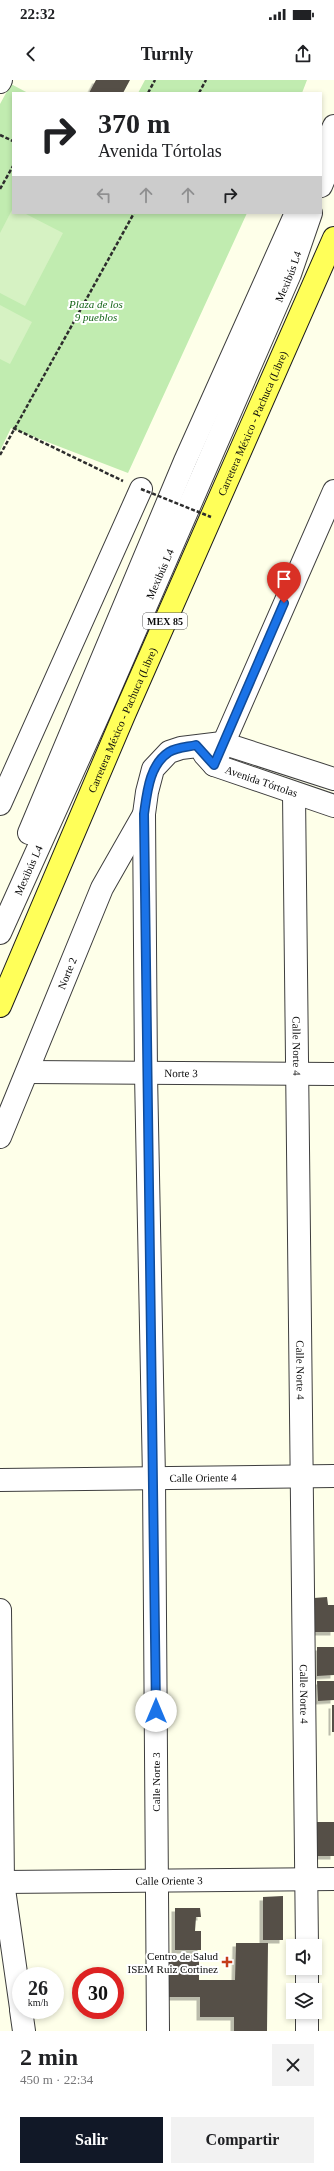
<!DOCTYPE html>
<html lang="es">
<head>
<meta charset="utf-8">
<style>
	:root { --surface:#fff; --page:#f2f2f2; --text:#202124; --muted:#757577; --accent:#111827 }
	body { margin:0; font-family:Georgia,serif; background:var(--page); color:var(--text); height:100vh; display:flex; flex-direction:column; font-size:15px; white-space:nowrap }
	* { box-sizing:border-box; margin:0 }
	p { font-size:13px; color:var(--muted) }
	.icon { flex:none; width:22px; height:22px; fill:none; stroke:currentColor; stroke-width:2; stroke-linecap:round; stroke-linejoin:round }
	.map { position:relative; height:1951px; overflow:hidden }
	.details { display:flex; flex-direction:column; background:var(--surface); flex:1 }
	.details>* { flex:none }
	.top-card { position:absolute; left:12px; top:12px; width:310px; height:122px; border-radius:0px; box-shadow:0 2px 6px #0003; background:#fff; color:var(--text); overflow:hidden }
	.controls { position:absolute; left:286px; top:1859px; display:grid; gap:8px }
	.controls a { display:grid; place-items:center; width:36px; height:36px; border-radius:0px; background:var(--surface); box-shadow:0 2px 6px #0003; font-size:20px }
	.speed { position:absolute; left:12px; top:1887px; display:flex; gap:8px; font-size:20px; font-weight:700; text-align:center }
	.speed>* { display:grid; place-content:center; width:52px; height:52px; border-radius:50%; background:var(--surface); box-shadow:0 2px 6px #0003; line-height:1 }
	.speed small { font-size:10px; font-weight:400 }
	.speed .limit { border:6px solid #d22; background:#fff; color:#111 }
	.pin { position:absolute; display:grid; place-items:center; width:34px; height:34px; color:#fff; margin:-41px -17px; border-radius:50% 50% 50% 0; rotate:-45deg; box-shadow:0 0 4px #0007 }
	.pin .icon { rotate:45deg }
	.me { position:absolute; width:44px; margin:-22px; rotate:0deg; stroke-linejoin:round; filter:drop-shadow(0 0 3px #0008) }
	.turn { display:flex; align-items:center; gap:14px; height:84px; padding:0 20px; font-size:18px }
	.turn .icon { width:52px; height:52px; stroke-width:2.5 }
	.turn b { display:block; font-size:28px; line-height:34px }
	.lanes { display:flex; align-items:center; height:38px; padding:0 20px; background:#0003; justify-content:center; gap:20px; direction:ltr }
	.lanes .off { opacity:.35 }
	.round { display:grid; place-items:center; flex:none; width:42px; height:42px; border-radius:0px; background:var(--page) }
	.headline { display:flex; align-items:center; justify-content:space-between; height:68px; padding:0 20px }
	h1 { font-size:24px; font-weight:800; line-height:30px }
	.primary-button { display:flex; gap:8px; margin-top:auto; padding:8px 20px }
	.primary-button a { flex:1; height:46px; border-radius:0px; background:var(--accent); color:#fff; font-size:16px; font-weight:800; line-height:46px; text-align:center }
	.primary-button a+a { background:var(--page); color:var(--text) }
	.status { display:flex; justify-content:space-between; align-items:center; height:28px; padding:0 20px; background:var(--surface); direction:ltr }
	.status svg { height:11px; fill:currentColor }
	header { display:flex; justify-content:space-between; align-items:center; height:52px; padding:0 20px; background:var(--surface); font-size:18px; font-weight:800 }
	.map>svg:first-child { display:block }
</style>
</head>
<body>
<div class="status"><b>22:32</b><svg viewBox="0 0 49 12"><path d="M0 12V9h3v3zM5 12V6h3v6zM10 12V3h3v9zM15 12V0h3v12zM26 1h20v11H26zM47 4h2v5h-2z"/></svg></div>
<header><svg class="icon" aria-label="back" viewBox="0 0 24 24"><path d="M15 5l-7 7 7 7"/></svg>Turnly<svg class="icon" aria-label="share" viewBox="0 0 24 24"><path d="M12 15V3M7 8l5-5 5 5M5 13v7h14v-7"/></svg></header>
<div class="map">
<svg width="334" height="1951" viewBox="0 0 334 1951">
	<defs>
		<filter id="shadow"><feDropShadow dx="-3.5" dy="3.5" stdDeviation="0" flood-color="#0004"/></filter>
	</defs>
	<rect width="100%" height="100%" fill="#feffe9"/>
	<path fill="#c1ecb0" d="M145,0H307L302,13H138Z
		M11,4L28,13H13V133H247L128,393L11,348L0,371V24Z"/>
	<path fill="#d6f2c3" d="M13,128V133H24L63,153L25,226L0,213V153Z
		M0,225L32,242L10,284L0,279Z"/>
	<path fill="#544f47" filter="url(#shadow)" d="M96,0H130L123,13H89Z
		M327,1517L328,1525H334V1552H315L314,1518Z
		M317,1567H334V1595L317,1596Z
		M317,1601H334V1620L318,1621Z
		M332,1625H334V1652H332Z
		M316,1742H334V1776H316Z
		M283,1816V1860H263V1817Z
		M175,1828H200L201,1837H196L195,1851H201V1870H175Z
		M236,1863H268L267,1951H234V1937H200V1917H165V1880H181L183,1875H199V1900H235Z"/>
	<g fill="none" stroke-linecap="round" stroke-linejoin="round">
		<defs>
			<g id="minor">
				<path d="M0,2L1,0"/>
				<path d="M321,76L334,46"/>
				<path d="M321,106L334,75"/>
				<path id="s1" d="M204,674L214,685L334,726"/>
				<path d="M214,685L334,411"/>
				<path id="s2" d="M294,714L307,1866"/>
				<path d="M0,724L141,409"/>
				<path d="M29,753L185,381L296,133"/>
				<path id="s3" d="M0,853L102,627L290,194L311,133"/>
				<path id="s4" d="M28,992L334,994"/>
				<path id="s5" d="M0,1057L102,808L143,736"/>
				<path id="s6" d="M0,1400L334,1396"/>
				<path d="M0,1530L3,1802L21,1928"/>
				<path id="s7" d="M3,1802L334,1799"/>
				<path d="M307,1888V1910"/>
				<path d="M21,1930L24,1951"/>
				<path d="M307,1932V1951"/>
				<path d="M158,1951L154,1398L146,994L144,734L147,712L153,689L169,672L181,668L222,663L334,699"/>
			</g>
			<g id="major">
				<path id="s8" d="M0,926L124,635L334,158"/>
			</g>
		</defs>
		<use href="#minor" stroke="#3e3e3e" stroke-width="24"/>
		<use href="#major" stroke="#1c1c1c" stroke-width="24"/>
		<path stroke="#2d2d2d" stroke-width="2.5" stroke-dasharray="4 2" stroke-linecap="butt" d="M148,13L155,0
			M199,13L206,0
			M0,55L13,61
			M0,109L13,86
			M13,348L123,401
			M0,375L134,133"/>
		<use href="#minor" stroke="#fff" stroke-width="22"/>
		<use href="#major" stroke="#ffff59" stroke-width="22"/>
		<path stroke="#2d2d2d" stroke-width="2.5" stroke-dasharray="4 2" stroke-linecap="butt" d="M141,409L211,437"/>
	</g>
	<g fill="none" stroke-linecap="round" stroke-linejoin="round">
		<defs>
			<path id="route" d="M156,1631L144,734C147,713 149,685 169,672C177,667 188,667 196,665L214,685L284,523"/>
		</defs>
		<use href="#route" stroke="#114b97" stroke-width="10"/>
		<use href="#route" stroke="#1a73e8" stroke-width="7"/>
	</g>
	<path fill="#c43c1a" stroke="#fff" stroke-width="1.5" d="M225 1876h4v4h4v4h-4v4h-4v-4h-4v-4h4z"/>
	<g text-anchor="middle" stroke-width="4" stroke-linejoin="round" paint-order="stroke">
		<rect fill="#fff" stroke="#545454" stroke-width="1" x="143" y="533" width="44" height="16" rx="3"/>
		<g font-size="10" font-weight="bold" fill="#0b0b0b">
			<text x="165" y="545">MEX 85</text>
		</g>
		<g font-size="11" fill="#0b0b0b" stroke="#fff">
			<text dy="4" stroke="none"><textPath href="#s3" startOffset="717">Mexibús L4</textPath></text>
			<text dy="4" stroke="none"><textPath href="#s8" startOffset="635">Carretera México - Pachuca (Libre)</textPath></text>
			<text dy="4" stroke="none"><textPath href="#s3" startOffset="393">Mexibús L4</textPath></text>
			<text dy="4" stroke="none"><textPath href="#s8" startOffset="311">Carretera México - Pachuca (Libre)</textPath></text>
			<text dy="4" stroke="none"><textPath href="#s1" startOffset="65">Avenida Tórtolas</textPath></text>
			<text dy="4" stroke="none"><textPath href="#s3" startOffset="69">Mexibús L4</textPath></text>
			<text dy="4" stroke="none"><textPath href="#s5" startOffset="177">Norte 2</textPath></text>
			<text dy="4" stroke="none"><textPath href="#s2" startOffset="252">Calle Norte 4</textPath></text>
			<text dy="4" stroke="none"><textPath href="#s4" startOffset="153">Norte 3</textPath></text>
			<text dy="4" stroke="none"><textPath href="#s2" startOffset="576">Calle Norte 4</textPath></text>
			<text dy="4" stroke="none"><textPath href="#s6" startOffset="203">Calle Oriente 4</textPath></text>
			<text dy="4" stroke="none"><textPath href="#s2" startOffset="900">Calle Norte 4</textPath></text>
			<text transform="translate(156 1702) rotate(-90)" y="4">Calle Norte 3</text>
			<text dy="4" stroke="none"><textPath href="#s7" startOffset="166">Calle Oriente 3</textPath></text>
		</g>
		<g font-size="11" font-style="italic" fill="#18671b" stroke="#fff">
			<text x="96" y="228">Plaza de los<tspan x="96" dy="13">9 pueblos</tspan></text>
		</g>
		<g font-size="11" fill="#0b0b0b" stroke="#fff" text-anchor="end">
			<text x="218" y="1880">Centro de Salud<tspan x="218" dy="13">ISEM Ruiz Cortinez</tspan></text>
		</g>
	</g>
</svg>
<div class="controls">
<a><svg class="icon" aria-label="sound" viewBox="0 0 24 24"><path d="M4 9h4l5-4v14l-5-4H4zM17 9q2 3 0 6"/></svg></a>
<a><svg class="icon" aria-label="layers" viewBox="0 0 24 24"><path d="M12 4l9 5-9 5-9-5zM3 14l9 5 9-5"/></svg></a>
</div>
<div class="speed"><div>26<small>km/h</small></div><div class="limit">30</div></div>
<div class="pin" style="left:284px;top:523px;background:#d93025"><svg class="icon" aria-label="arrive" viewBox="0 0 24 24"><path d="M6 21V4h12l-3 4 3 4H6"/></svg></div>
<svg class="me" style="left:156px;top:1631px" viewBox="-20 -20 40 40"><circle r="19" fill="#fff"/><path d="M0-13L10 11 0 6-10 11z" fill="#1a73e8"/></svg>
<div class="top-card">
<div class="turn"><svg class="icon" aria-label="right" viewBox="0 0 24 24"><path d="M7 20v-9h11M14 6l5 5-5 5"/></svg><div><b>370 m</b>Avenida Tórtolas</div></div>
<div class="lanes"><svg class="icon off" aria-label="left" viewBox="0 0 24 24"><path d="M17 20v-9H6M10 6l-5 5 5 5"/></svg><svg class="icon off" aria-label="ahead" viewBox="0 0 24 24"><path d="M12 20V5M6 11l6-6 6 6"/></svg><svg class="icon off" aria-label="ahead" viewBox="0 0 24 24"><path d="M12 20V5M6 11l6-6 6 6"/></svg><svg class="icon" aria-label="right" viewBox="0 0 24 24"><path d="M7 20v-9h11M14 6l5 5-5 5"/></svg></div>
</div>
</div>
<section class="details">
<div class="headline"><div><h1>2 min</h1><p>450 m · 22:34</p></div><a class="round"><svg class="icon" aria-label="close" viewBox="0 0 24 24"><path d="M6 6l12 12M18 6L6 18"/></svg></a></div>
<div class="primary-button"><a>Salir</a><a>Compartir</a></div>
</section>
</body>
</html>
